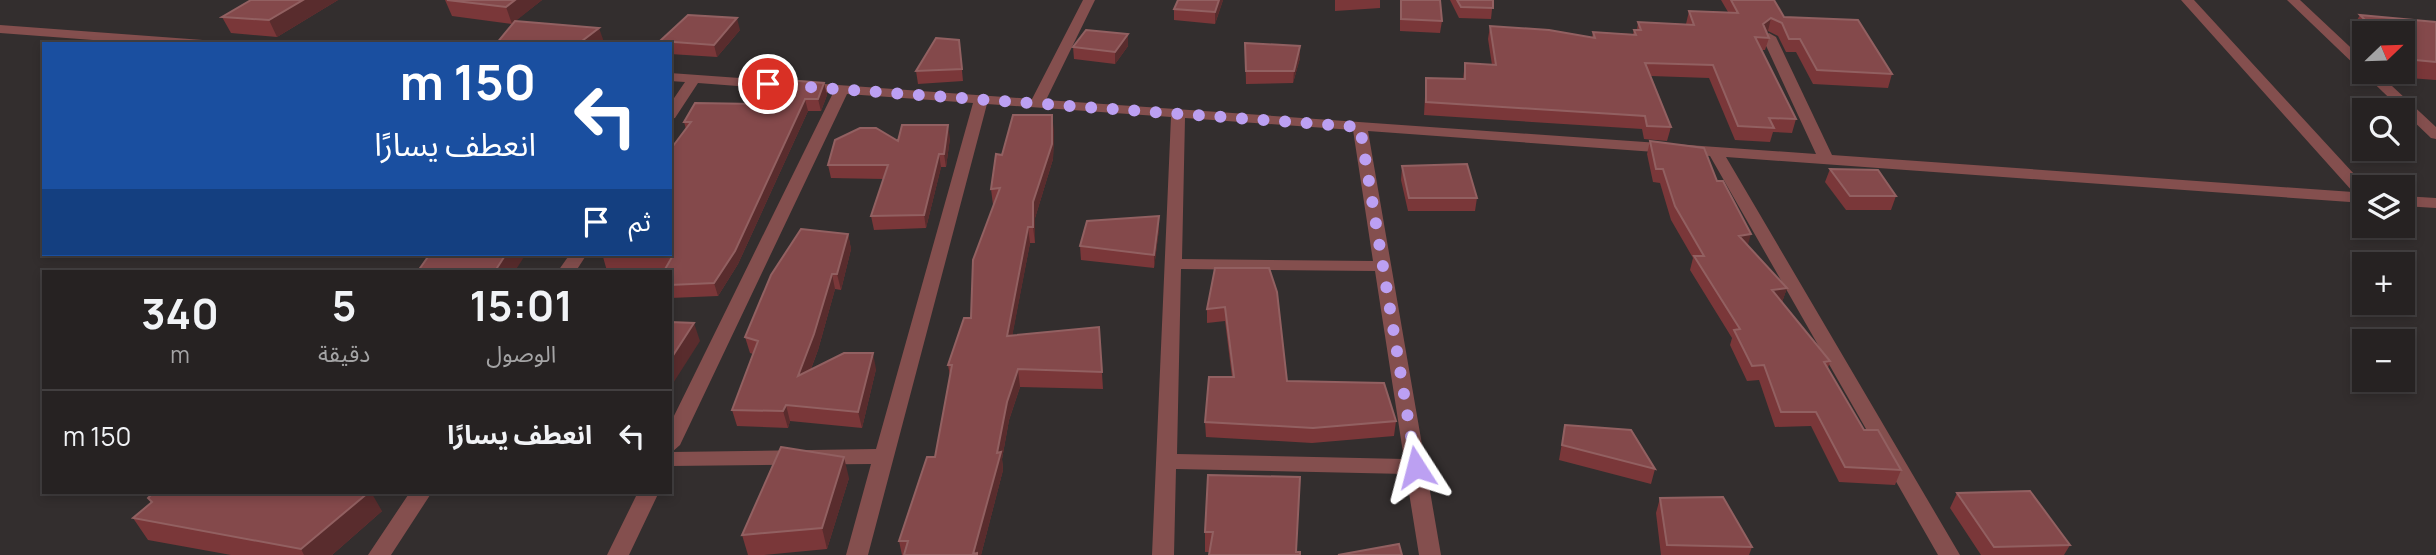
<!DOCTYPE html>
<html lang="ar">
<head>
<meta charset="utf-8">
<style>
	:root { --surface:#262222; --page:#322f2f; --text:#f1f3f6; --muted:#a4a4a5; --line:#423f40 }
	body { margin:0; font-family:Manrope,"Noto Sans Arabic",sans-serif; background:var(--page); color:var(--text); direction:rtl; height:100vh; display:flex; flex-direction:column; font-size:26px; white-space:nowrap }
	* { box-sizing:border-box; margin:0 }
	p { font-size:23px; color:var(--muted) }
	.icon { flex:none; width:38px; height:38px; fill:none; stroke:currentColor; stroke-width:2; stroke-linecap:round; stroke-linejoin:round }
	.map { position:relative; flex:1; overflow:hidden; direction:ltr }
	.sheet { position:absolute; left:42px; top:270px; width:630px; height:224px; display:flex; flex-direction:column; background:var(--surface); border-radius:0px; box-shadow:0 4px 10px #0003,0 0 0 2px var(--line); direction:rtl }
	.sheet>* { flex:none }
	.top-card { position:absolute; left:42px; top:42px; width:630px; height:214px; border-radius:0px; box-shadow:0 4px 10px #0003,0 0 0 2px var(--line); direction:rtl; background:#1a4fa0; color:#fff; overflow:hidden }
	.needle { width:46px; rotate:67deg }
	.buttons { position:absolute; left:2352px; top:21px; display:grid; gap:14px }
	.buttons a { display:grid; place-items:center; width:63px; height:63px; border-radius:0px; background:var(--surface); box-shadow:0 4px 10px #0003,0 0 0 2px var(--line); font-size:35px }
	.pin { position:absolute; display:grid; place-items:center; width:60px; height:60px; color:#fff; margin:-30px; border:4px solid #fff; border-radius:50%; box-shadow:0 2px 7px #0007 }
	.me { position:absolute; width:77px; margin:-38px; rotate:351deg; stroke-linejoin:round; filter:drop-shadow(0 0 5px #0008) }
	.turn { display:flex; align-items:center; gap:24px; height:147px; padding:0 21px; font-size:32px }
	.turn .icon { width:91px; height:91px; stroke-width:2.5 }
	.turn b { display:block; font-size:49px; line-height:60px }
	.then { display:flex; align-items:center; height:66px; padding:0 21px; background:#0003; gap:14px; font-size:26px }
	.eta { display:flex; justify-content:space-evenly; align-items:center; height:119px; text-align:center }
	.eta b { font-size:42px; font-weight:700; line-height:49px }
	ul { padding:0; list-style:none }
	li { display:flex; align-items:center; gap:21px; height:91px; padding:0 21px; border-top:2px solid var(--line) }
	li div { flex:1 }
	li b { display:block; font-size:26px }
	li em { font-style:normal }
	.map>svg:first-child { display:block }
</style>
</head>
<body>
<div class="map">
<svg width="2436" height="555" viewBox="0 0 2436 555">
	<rect width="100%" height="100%" fill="#332e2e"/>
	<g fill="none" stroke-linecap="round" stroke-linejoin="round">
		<path fill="#844f4e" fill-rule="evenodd" d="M1083,0H1095L1046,100L1816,154L1762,37L1769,33L1776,37L1832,155L2353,192L2181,0H2194L2366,187L2364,203L1726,157L1960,555H1938L1710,156L1368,131L1441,555H1419L1406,474L1176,469L1174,555H1152L1171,117L987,104L868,555H846L871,464L670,466V424L833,93L698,83L675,118L670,119V104L685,82L670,81V73L1032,99ZM847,94L973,103L876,449L672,452L680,445ZM1185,118L1353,130L1373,261L1182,259ZM1181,269L1375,271L1404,459L1177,454Z
			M2287,0H2300L2364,60V72H2377L2436,127V139L2431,138Z
			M0,25L203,40L210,44H146L0,33Z
			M2403,196L2436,198V208L2403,206Z
			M570,254H587L576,271H558Z
			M410,492H432L391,555H368Z
			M638,492H659L629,555H607Z"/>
	</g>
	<path fill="#7a3739" d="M251,0H338L277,37L231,33L222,17Z
		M445,0H542L515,21L604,42L602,44H496L512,24L452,16Z
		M1178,0H1223L1215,24L1174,20V9Z
		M1335,0H1380V8L1335,11Z
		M1400,0H1440L1442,21L1440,33L1400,31Z
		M1450,0H1493L1491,19L1459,18Z
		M1721,0H1774L1784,17L1892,74L1888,88L1813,84L1796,52H1786L1778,36L1768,31L1766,32L1769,38L1765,50H1761L1796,119L1792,133L1773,132L1770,142L1735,140L1709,78L1651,76L1671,127L1667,141L1644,139L1642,129L1424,115L1426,78L1463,79L1465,63L1492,65L1488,39L1490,26L1592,38L1593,32L1633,34L1634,30H1637L1638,22L1686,24L1689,11L1728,12Z
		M2360,15L2436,22V80L2395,77L2390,72H2403V33H2364V46L2350,32Z
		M740,30L717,57L670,54V44H660V41Z
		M1128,34V46L1115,64L1074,59L1073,47Z
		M959,40L963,81L918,84L916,71Z
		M1245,43L1300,46V58L1293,83L1246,84Z
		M824,83L827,95L821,111H808L738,264L718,296L670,298V271L665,270L607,271L603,257L670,254L686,129L684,122L757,104Z
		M1054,130L1053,159L1035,218V243H1030L1012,336L1099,327L1103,389L1020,387L1009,420L1002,459L1003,470L981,555H902L899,541L935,457L950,376L948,365L971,318L994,205H993L991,189L1002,155Z
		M950,138L946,167H941L926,228L874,230L871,216L884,179L831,178L828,165Z
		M1650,141L1717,181L1747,245L1787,288L1782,302L1830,361L1828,368L1864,430L1901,470L1895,485L1839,482L1811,426L1775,427L1759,380L1747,381L1730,345L1732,338L1690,270L1693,258L1671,220L1660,183L1653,182L1647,154Z
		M1402,166L1477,198L1475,211H1408L1401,180Z
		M1830,169L1896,196L1891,210H1846L1825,182Z
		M1159,229L1154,268L1081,260L1080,246Z
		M848,234L851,249L841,290L835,289L818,350L811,369H876L862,428L790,421L788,428L737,426L732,410L753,354L750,353L745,337Z
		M1215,268L1287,381L1396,421L1394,436L1312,443L1206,437L1205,422L1232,377L1225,321L1207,323V309Z
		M1565,425L1655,469L1651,484L1559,460Z
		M1208,475L1296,552H1205V532Z
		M849,478L827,549L764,555H748L742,535Z
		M1957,493L2070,545L2064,555H1981L1950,508Z
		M148,498L382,511L332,555H231L148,540L133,518L151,502Z
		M1660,498L1752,547L1749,555H1661L1656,513Z"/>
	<path fill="#592c2d" d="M303,0H338L277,37L269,20Z
		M515,0H542L512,24L506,7Z
		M1219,0H1223L1215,24V12Z
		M737,18L740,30L717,57L714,45Z
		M1771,18L1768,31L1760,36L1763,24Z
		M599,28L604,42L602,44H578Z
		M1128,34V46L1115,64V52Z
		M1300,46V58L1293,83L1294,71Z
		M824,83L827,95L821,111L818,99Z
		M805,99L808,111L738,264L718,296L714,283Z
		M1052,115L1054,130L1053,159L1035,218V243L1033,227V202Z
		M948,125L950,138L946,167L944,154Z
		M939,154L941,167L926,228L924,215Z
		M1159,216V229L1154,268V255Z
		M1028,227L1030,243L1009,353L1007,336Z
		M848,234L851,249L841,290L837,274Z
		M1751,234L1747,248L1739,236Z
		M506,254H526L515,271H495Z
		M832,274L835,289L818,350L802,392L798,376Z
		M1787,288L1782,302L1767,304L1772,290Z
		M694,323L700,341L670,388V360Z
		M873,353L876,369L862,428L858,412Z
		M1018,369L1020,387L1009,420L1002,459L1003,470L981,555H974L997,453L1007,402Z
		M786,405L790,421L788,428L783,411Z
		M844,457L849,478L827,549L822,528Z
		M369,492H371L382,511L332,555H304L301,549Z"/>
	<path fill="#84494b" stroke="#926061" stroke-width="2" d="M251,0H303L269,20L222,17Z
		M447,0H515L506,7Z
		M1178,0H1219L1215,12L1174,9Z
		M1401,0H1440L1442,21L1401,19Z
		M1457,0H1493V8L1461,7Z
		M1731,0H1774L1784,17L1858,20L1892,74L1817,70L1800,39H1789L1782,23L1771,18L1763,24L1769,38L1755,37L1796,119L1769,118L1774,128L1738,126L1713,65L1645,63L1671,127L1647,126L1645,116L1426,102V78L1465,79V63L1496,65L1490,26L1549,30L1595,38L1593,32L1636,35L1634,30H1641L1638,22L1694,25L1689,11L1738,13Z
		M688,15L737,18L714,45L660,41Z
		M2360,15L2436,22V62L2405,59L2403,57V33H2378Z
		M515,21L599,28L578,44H496Z
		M1086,30L1128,34L1115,52L1073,47Z
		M936,38L959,40L962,69L916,71Z
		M1245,43L1300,46L1294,71H1246Z
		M774,79L824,83L818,99H805L735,251L714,283L670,285V271H664L672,257H603L606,254H670V150L691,122H684L695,103L757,104Z
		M1013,115H1052V144L1033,202V227H1028L1007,336L1099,327L1102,372L1018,369L1007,402L997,453L1001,452L973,554L977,553V555H904L908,541H899L927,457H935L952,365H948L964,318H971L973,260L1000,188L991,189L996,154L1002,155Z
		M902,125H948L944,154H939L924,215L871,216L888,165H828L835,140L860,128H876L898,141Z
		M1650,141L1704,148L1717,181H1723L1751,234L1739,236L1787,288L1772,290L1830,361L1824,362L1864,430H1878L1901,470L1845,467L1816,412H1781L1764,365L1752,366L1734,330L1740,329L1694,256H1704L1675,206L1663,169H1656Z
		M1467,164L1477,198H1409L1402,166Z
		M1830,169L1878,170L1896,196H1850Z
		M1159,216L1154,255L1080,246L1087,221Z
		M801,229L848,234L837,274H832L814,334L798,376L844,353H873L858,412L786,405L783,411L732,410L758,341L745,337L771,275Z
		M430,254H506L495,271H418Z
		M1215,268H1269L1277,292L1287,381L1384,383L1396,421L1313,428L1205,422L1209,377H1234L1225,307L1207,309Z
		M670,322L694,323L670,360Z
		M1565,425L1631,430L1655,469L1562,445Z
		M781,447L844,457L822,528L742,535Z
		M1208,475L1300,477L1296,552H1300V555H1209L1213,532H1205Z
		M2030,491L2070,545L1994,547L1957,493Z
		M154,492H369L301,549L133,518L152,502L148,498Z
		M1723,497L1752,547L1667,545L1660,498Z
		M1399,544L1402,555H1338Z"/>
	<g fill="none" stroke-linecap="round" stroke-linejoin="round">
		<path stroke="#bca0f2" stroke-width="12" stroke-dasharray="0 21.6" d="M768,84L1360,127L1416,467"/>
	</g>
</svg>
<div class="buttons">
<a><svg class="needle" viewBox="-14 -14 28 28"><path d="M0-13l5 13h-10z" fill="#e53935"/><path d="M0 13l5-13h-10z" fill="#a4a4a5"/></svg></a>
<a><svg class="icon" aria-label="search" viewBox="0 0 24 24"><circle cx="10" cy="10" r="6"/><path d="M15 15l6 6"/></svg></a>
<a><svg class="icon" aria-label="layers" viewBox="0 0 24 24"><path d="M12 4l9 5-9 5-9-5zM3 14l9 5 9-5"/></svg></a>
<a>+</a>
<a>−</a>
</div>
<div class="pin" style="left:768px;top:84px;background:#d93025"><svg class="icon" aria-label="arrive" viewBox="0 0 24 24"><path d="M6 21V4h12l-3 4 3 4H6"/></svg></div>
<svg class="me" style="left:1416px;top:467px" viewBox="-20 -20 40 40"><path d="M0-17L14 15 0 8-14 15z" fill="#bca0f2" stroke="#fff" stroke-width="4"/></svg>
<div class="top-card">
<div class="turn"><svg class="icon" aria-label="left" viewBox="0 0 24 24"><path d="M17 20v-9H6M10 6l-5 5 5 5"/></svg><div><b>150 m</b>انعطف يسارًا</div></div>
<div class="then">ثم<svg class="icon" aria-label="arrive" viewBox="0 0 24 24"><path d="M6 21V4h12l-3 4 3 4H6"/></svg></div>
</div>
<section class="sheet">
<div class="eta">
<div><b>15:01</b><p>الوصول</p></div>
<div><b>5</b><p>دقيقة</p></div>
<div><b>340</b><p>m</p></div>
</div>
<ul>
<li><svg class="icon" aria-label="left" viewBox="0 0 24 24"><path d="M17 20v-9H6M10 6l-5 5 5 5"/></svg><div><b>انعطف يسارًا</b></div><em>150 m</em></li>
</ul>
</section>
</div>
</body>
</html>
